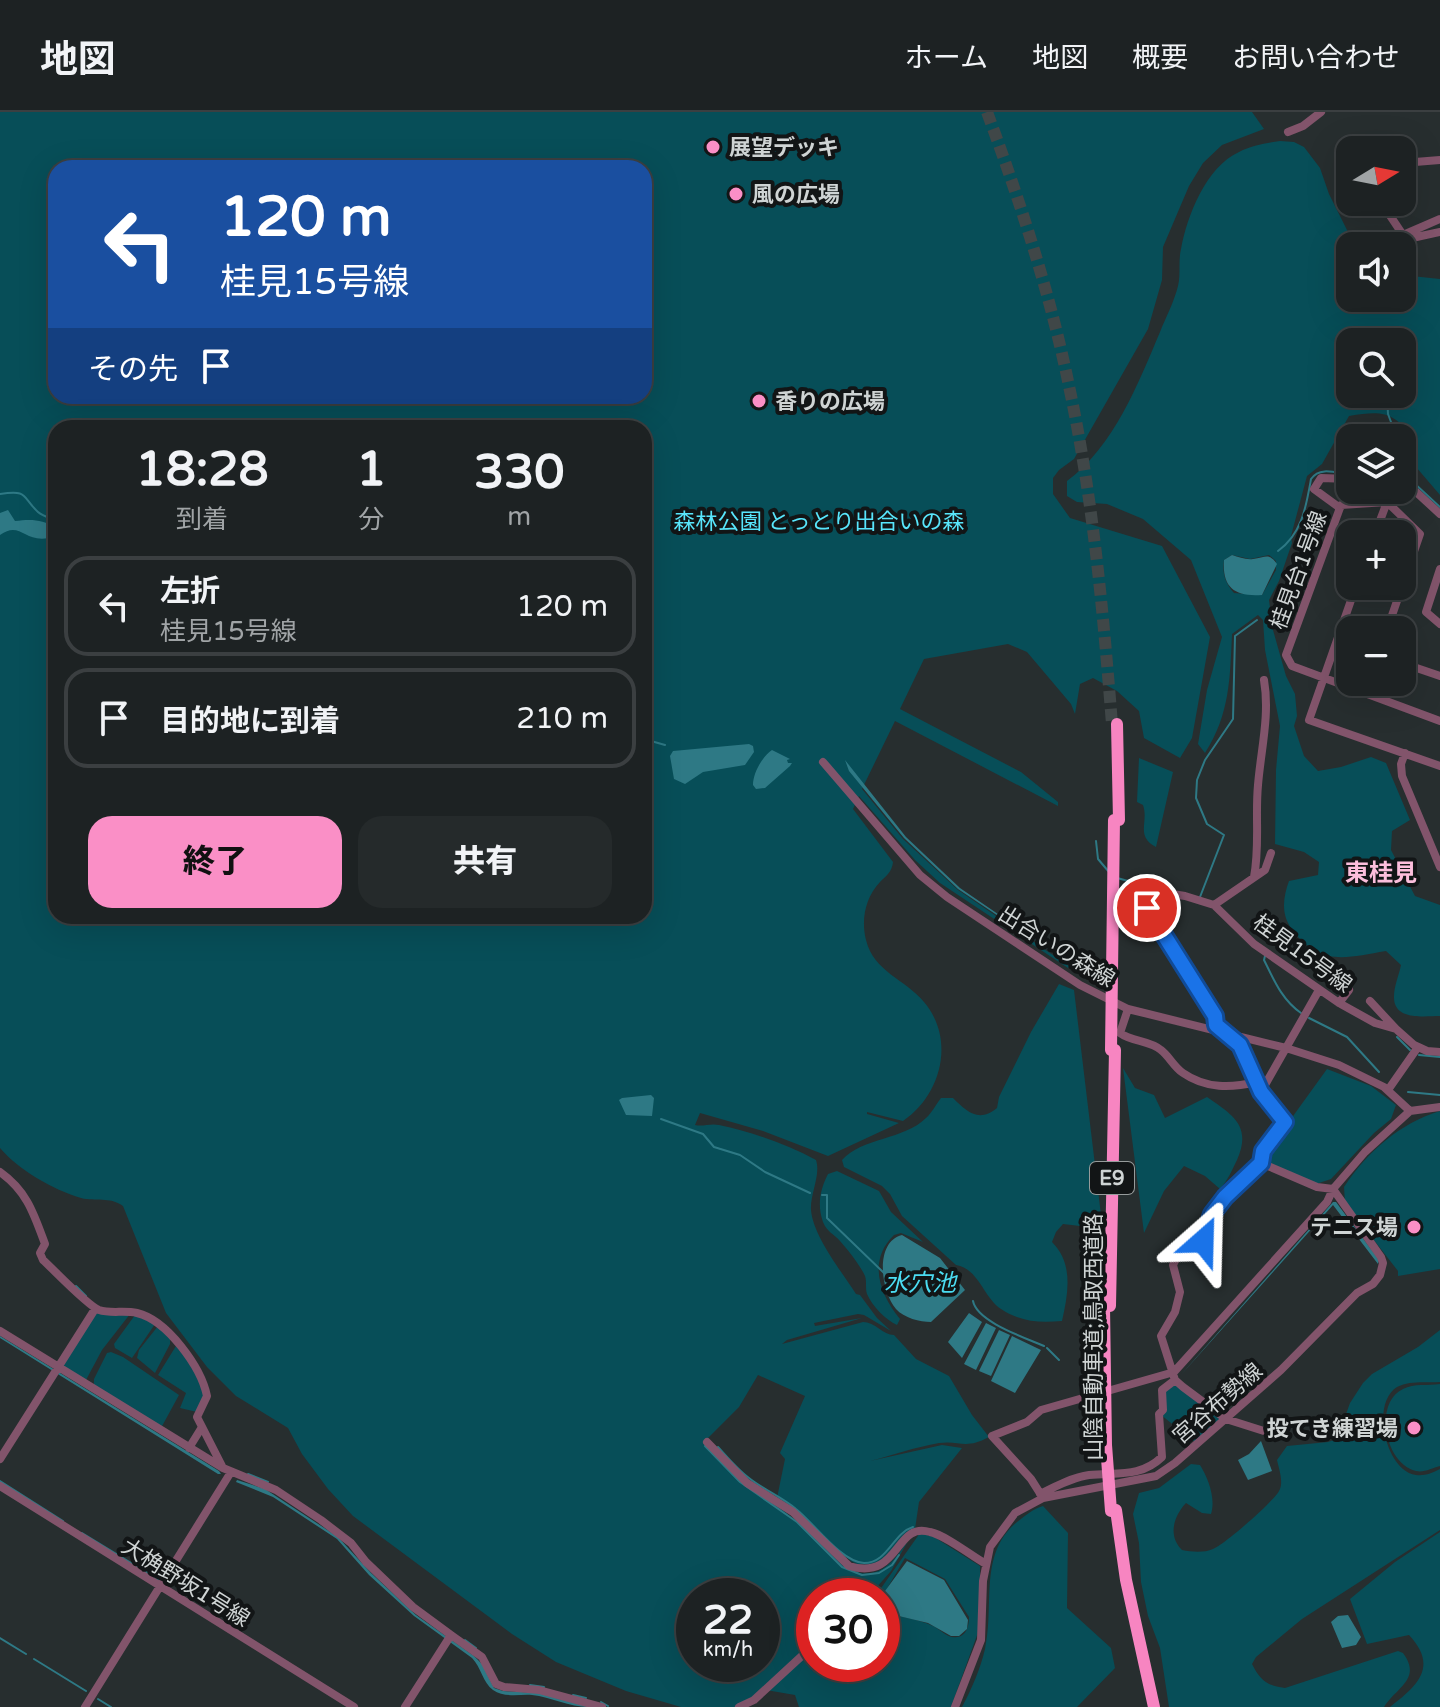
<!DOCTYPE html>
<html lang="ja">
<head>
<meta charset="utf-8">
<style>
	:root { --surface:#1d2223; --page:#252a2b; --text:#f1f3f6; --muted:#a0a4a6; --line:#3b3f41; --accent:#fa8fc6 }
	body { margin:0; font-family:"Varela Round","Noto Sans JP",sans-serif; background:var(--page); color:var(--text); height:100vh; display:flex; flex-direction:column; font-size:30px; white-space:nowrap }
	* { box-sizing:border-box; margin:0 }
	p { font-size:26px; color:var(--muted) }
	.icon { flex:none; width:44px; height:44px; fill:none; stroke:currentColor; stroke-width:2; stroke-linecap:round; stroke-linejoin:round }
	.map { position:relative; flex:1; overflow:hidden }
	.panel { position:absolute; left:48px; top:308px; width:604px; height:504px; display:flex; flex-direction:column; background:var(--surface); border-radius:24px; box-shadow:0 8px 32px #0002,0 0 0 2px var(--line) }
	.panel>* { flex:none }
	.banner { position:absolute; left:48px; top:48px; width:604px; height:244px; border-radius:24px; box-shadow:0 8px 32px #0002,0 0 0 2px var(--line); background:#1a4fa0; color:#fff; overflow:hidden }
	.needle { width:52px; rotate:80deg }
	.fabs { position:absolute; left:1336px; top:24px; display:grid; gap:16px }
	.fabs a { display:grid; place-items:center; width:80px; height:80px; border-radius:16px; background:var(--surface); box-shadow:0 8px 32px #0002,0 0 0 2px var(--line); font-size:40px }
	.speed { position:absolute; left:676px; top:1466px; display:flex; gap:16px; font-size:40px; font-weight:700; text-align:center }
	.speed>* { display:grid; place-content:center; width:104px; height:104px; border-radius:50%; background:var(--surface); box-shadow:0 8px 32px #0002,0 0 0 2px var(--line); line-height:1 }
	.speed small { font-size:20px; font-weight:400 }
	.speed .limit { border:12px solid #d22; background:#fff; color:#111 }
	.pin { position:absolute; display:grid; place-items:center; width:68px; height:68px; color:#fff; margin:-34px; border:4px solid #fff; border-radius:50%; box-shadow:0 2px 8px #0007 }
	.me { position:absolute; width:88px; margin:-44px; rotate:25deg; stroke-linejoin:round; filter:drop-shadow(0 0 6px #0008) }
	.turn { display:flex; align-items:center; gap:28px; height:168px; padding:0 40px; font-size:36px }
	.turn .icon { width:104px; height:104px; stroke-width:2.5 }
	.turn b { display:block; font-size:56px; line-height:68px }
	.then { display:flex; align-items:center; height:76px; padding:0 40px; background:#0003; gap:16px; font-size:30px }
	.eta { display:flex; justify-content:space-evenly; align-items:center; height:136px; text-align:center }
	.eta b { font-size:48px; font-weight:800; line-height:56px }
	.button { display:flex; gap:16px; margin-top:auto; padding:16px 40px }
	.button a { flex:1; height:92px; border-radius:24px; background:var(--accent); color:#111; font-size:32px; font-weight:800; line-height:92px; text-align:center }
	.button a+a { background:var(--page); color:var(--text) }
	ul { padding:0; list-style:none }
	li { display:flex; align-items:center; gap:24px; height:100px; margin:0 16px 12px; padding:0 24px; border:4px solid var(--line); border-radius:24px }
	li div { flex:1 }
	li b { display:block; font-size:30px }
	li em { font-style:normal }
	header { display:flex; align-items:center; gap:48px; box-sizing:border-box; height:112px; padding:0 40px; background:var(--surface); border-bottom:2px solid var(--line) }
	header strong { font-size:38px }
	nav { display:flex; gap:44px; margin-inline-start:auto; font-size:28px }
	.map>svg:first-child { display:block }
</style>
</head>
<body>
<header>
<strong>地図</strong>
<nav><a>ホーム</a><a>地図</a><a>概要</a><a>お問い合わせ</a></nav>
</header>
<div class="map">
<svg width="1440" height="1595" viewBox="0 0 1440 1595">
	<rect width="100%" height="100%" fill="#272e2f"/>
	<path fill="#074e58" fill-rule="evenodd" d="M0,0H1252L1264,17L1222,33L1203,51L1189,74L1163,135L1162,168L1148,217L1074,347L1059,358L1053,366V382L1070,406L1162,434L1210,525L1192,626L1180,646L1144,626L1139,599L1117,579L1093,566L1080,572L1075,602L1071,592L1027,540L1008,532L924,547L900,597L1021,660L1058,690V694L895,609L862,677L903,727L958,778L1069,854L1068,856L940,771L915,748L859,684L853,697L893,750C892,760 886,764 880,770C865,786 861,808 866,828C874,860 905,867 924,890C956,928 941,983 903,1009L867,1000V1002L899,1011L828,1044L763,1019L700,1001L695,1013C703,1015 710,1011 719,1013C752,1020 786,1032 816,1048C821,1063 810,1082 811,1098C813,1124 842,1160 856,1182L860,1183L877,1206L891,1219L864,1203L858,1202L814,1211L815,1214L862,1206L787,1228L782,1232L863,1210C875,1210 883,1223 894,1223L916,1247L949,1264L972,1303L989,1325C965,1338 960,1328 939,1331C916,1335 893,1343 870,1349L942,1333L962,1336L919,1390L915,1417L883,1448L874,1453L857,1452L851,1449L777,1386L785,1347L780,1341L805,1284L758,1263L739,1295L704,1330C739,1370 787,1398 826,1434C835,1443 847,1458 860,1461C884,1465 896,1445 908,1429L891,1459L876,1476L879,1479L920,1421L934,1425L980,1454V1515L951,1595H799L795,1583L766,1578L736,1595H681L626,1579L556,1550L512,1522L353,1404L328,1377L302,1342L288,1316L236,1284L207,1255L166,1201L123,1094C109,1084 96,1090 81,1086C52,1077 20,1059 0,1036ZM56,56H644V284H56ZM56,316H644V804H56ZM905,1446L945,1467L969,1505C969,1513 967,1524 957,1525C948,1527 940,1517 933,1514C918,1507 898,1504 882,1501V1552H814V1484L882,1485ZM694,1484H762V1552H694Z
		M1280,29L1294,30L1304,35L1320,56L1329,82L1355,134H1350V186H1402V163L1440,167V383L1416,355V327C1392,300 1384,298 1349,304L1322,352L1307,364L1291,424L1292,431L1279,469L1269,488L1273,518L1286,564L1295,582L1297,604L1294,614L1304,644L1318,659L1341,655L1371,645L1386,651L1410,708L1392,719L1391,738L1415,784L1440,793V904C1424,904 1393,909 1394,884C1394,874 1399,863 1401,853L1386,839C1345,846 1319,855 1291,816C1281,802 1283,785 1289,769L1318,763L1319,750L1304,740L1275,732L1276,658L1280,614L1265,538L1263,508L1258,503L1232,522C1230,566 1230,602 1205,641L1198,632L1207,578L1222,525L1191,448L1143,407L1107,392L1077,390L1067,384V369C1114,334 1138,272 1160,220C1166,205 1174,190 1178,174C1181,162 1178,149 1181,137C1187,104 1206,55 1239,40C1252,33 1266,31 1280,29ZM1350,230H1402V282H1350ZM1232,443L1250,447L1269,443L1276,449V458L1262,483L1234,481C1225,471 1222,461 1224,448Z
		M1139,646L1173,660L1156,735C1135,724 1149,710 1143,693L1137,690Z
		M1059,872L1074,878L1101,1103L1098,1115L1091,1121L1080,1114L1063,1112L1056,1120L1052,1130C1074,1152 1068,1182 1062,1209C1039,1211 1021,1210 1001,1197C984,1186 978,1156 956,1153L902,1104L890,1082L882,1074L844,1055L842,1048C863,1025 904,1028 926,1006C932,1001 936,992 941,986H953C967,1000 979,1011 997,996L999,985L1031,920Z
		M1123,956L1135,976L1154,983L1165,1006L1207,985C1233,1003 1252,1014 1237,1048C1232,1058 1228,1068 1220,1077L1205,1064L1184,1054L1164,1079L1144,1121Z
		M1327,957L1371,974L1396,993L1391,1007L1374,1021L1331,1067L1316,1072L1268,1050L1265,1043Z
		M1440,999V1157L1398,1164V1159L1345,1091L1344,1075C1367,1040 1400,1011 1440,999Z
		M837,1059L879,1079L891,1100L923,1130L901,1121L894,1123C867,1149 880,1183 900,1207L897,1213C886,1208 872,1194 867,1182C865,1176 867,1170 865,1164C860,1153 848,1138 840,1129C834,1122 827,1120 823,1110C817,1093 820,1078 828,1062Z
		M96,1200L130,1202L102,1238L86,1268L62,1253Z
		M135,1203L155,1212L132,1246L115,1236L114,1232Z
		M158,1214L170,1227V1232L155,1261L137,1246L139,1238Z
		M1440,1218V1270C1426,1271 1410,1268 1397,1275C1370,1292 1386,1359 1416,1363C1425,1364 1432,1361 1440,1357V1418L1302,1507L1256,1545L1252,1552C1260,1568 1267,1574 1285,1576L1398,1539L1403,1541C1422,1567 1397,1575 1384,1595H1169L1160,1536L1148,1504L1141,1470L1139,1431L1133,1402L1139,1381L1159,1376L1191,1352L1200,1353C1208,1366 1216,1386 1211,1402L1202,1401L1186,1391C1173,1405 1168,1424 1182,1438C1192,1440 1204,1441 1213,1437C1224,1433 1274,1389 1279,1379C1284,1371 1279,1357 1277,1348L1287,1334L1328,1330L1337,1327L1350,1291L1363,1271L1372,1262L1418,1235Z
		M176,1234L194,1256L205,1284L197,1300L180,1296L186,1281L158,1263Z
		M111,1240L123,1245L179,1283L161,1316L94,1275V1267L107,1241Z
		M1175,1271L1221,1306L1195,1330L1161,1303L1165,1279Z
		M1440,1272V1354C1432,1356 1424,1361 1416,1359C1385,1352 1373,1291 1403,1277C1414,1271 1428,1274 1440,1272Z
		M1043,1394L1068,1421L1067,1496L1111,1536L1115,1556L1077,1595H962C972,1576 980,1558 985,1537C995,1493 978,1442 1017,1410C1026,1403 1033,1397 1043,1394Z
		M1440,1420V1595H1390C1417,1574 1439,1555 1409,1523L1367,1532L1350,1487L1395,1450Z"/>
	<path fill="#2e7985" d="M8,398L15,409C31,407 42,407 56,416V424C24,435 22,407 0,423V401Z
		M1232,443C1239,445 1246,448 1253,447C1265,446 1269,440 1277,452L1262,483C1235,485 1222,476 1224,448Z
		M749,632L753,634L754,640L745,653L703,660L685,672L674,667L670,644L673,639Z
		M772,638L790,647L787,648L788,651H792L790,654L765,676L756,677L753,673C753,661 762,645 772,638Z
		M845,648L906,725L960,776L1115,882L958,777L904,726L849,659Z
		M651,983L654,986L652,1004L626,1003L619,988L622,986Z
		M1333,1090H1336L1379,1148L1378,1152L1333,1093L1180,1264Z
		M902,1123L940,1146L965,1178L931,1210C920,1210 904,1206 896,1197C881,1180 874,1130 902,1123Z
		M969,1201L982,1210L962,1246L948,1230Z
		M986,1211L996,1216L976,1258L964,1252Z
		M999,1218L1010,1223L991,1264L979,1259Z
		M0,1224L219,1359L221,1362H218L0,1226Z
		M1012,1224L1041,1238L1015,1281L991,1269Z
		M1261,1329L1272,1359L1248,1368L1238,1348L1249,1342Z
		M237,1368L265,1377L338,1425L371,1461L416,1503L474,1544L482,1552L494,1576L503,1579L538,1581L589,1595C569,1595 551,1585 532,1583C520,1582 504,1586 493,1578C483,1571 481,1555 472,1546L414,1504L369,1463L337,1427L273,1385L236,1370Z
		M907,1449L944,1468L968,1508L967,1517L959,1524H951L928,1511L882,1500L885,1479Z
		M1348,1503L1361,1525L1356,1533L1342,1536L1331,1510L1338,1504Z"/>
	<g fill="none" stroke-linecap="round" stroke-linejoin="round">
		<path stroke="#2e7985" stroke-width="2" d="M1387,282L1388,302L1397,326
			M1402,339L1405,349L1402,351
			M1402,354L1414,371L1440,395
			M0,382C29,378 21,384 38,400C42,404 50,406 56,408
			M1278,439C1302,422 1306,395 1311,367C1320,354 1336,361 1350,363
			M644,627L665,633
			M1096,729L1098,747L1109,760
			M1117,766L1147,774
			M1155,775L1168,777
			M1200,785L1224,723L1207,712L1196,686L1197,668L1205,648L1233,607L1235,524L1257,508
			M1265,844L1264,848C1274,868 1282,888 1301,901
			M1309,906L1347,925L1379,960
			M1397,925L1410,938
			M1419,943L1440,945
			M1408,980L1440,983
			M661,1007L703,1022L714,1035L740,1043L765,1060L810,1081
			M822,1083H827V1106L884,1161
			M76,1174L86,1184
			M973,1189C977,1210 1026,1226 1044,1234
			M1047,1236L1059,1248
			M705,1334L740,1370L797,1410L842,1455L862,1463L879,1461L892,1453L899,1443
			M718,1335C728,1346 738,1358 749,1366C764,1378 782,1385 796,1397C814,1411 841,1450 864,1451C888,1451 893,1421 913,1415
			M248,1362L268,1370
			M0,1369L63,1409
			M82,1421L159,1468
			M0,1526L26,1542
			M465,1528L476,1536
			M34,1547L86,1579
			M530,1573L544,1575
			M573,1583L586,1586
			M98,1587L111,1595
			M601,1590L608,1594"/>
		<path stroke="#404748" stroke-width="12" stroke-dasharray="12 6" stroke-linecap="butt" d="M987,0C1020,89 1050,181 1069,274C1093,386 1103,499 1112,612"/>
		<path stroke="#82546b" stroke-width="8" d="M1288,20L1303,14L1321,0
			M1339,38L1350,53
			M1402,54L1415,50L1440,48
			M1381,90L1403,123L1440,107
			M1403,123L1412,126L1440,120
			M1402,367L1440,402
			M1340,396L1314,377L1321,366L1350,367
			M1375,422L1387,390
			M1440,457L1426,500L1440,512
			M1356,474L1309,608L1440,654
			M1363,474L1398,486
			M1387,518L1420,422L1387,390L1341,393L1286,543L1292,554L1440,609
			M1402,551L1440,564
			M1405,641L1401,652L1402,664L1440,755
			M823,650L920,763L947,785L1080,873L1128,897L1286,936L1339,953L1384,975L1410,999
			M1254,765C1260,734 1255,704 1258,673C1261,637 1270,603 1264,568
			M1214,793L1265,758L1271,741
			M1370,889L1396,917
			M1339,891L1349,878
			M1128,897L1120,921C1132,930 1149,928 1161,938C1169,944 1174,955 1183,961C1206,977 1231,976 1257,970
			M1388,978L1418,935
			M1261,980L1319,878
			M0,1060C27,1079 34,1102 45,1132L40,1141L43,1148C54,1158 88,1194 99,1198C111,1202 124,1198 137,1201C167,1208 201,1255 207,1284L197,1305L222,1354
			M0,1219L223,1356L276,1378L321,1408L351,1431L366,1450L413,1495L451,1523
			M1267,1320L1226,1307L1183,1275L1175,1268L1161,1224L1175,1200L1180,1180L1173,1153L1185,1129H1203L1212,1102L1225,1085L1261,1051L1263,1039L1285,1010L1261,980L1240,933L1216,913L1215,904L1147,796V784L1153,779L1185,784L1214,793L1254,832L1339,891L1375,911L1396,917L1414,933L1427,939L1440,940
			M707,1330L747,1371L793,1400L849,1454C901,1469 894,1409 930,1420C947,1424 970,1443 986,1452
			M189,1336L202,1315
			M0,1347L95,1197
			M0,1374L354,1595
			M1040,1382C1054,1375 1073,1365 1089,1363C1117,1360 1140,1366 1162,1345L1159,1302L1163,1298L1162,1278L1175,1268
			M1043,1386L1031,1367L992,1324L1027,1310L1041,1298L1174,1260L1327,1090L1333,1077L1317,1075L1261,1051
			M85,1595L231,1360
			M405,1595L451,1523L482,1545L496,1572L504,1575L539,1578L602,1595
			M739,1595L754,1588L805,1541
			M955,1595L981,1528L983,1469L990,1435L1015,1401L1043,1386L1156,1364L1175,1351L1281,1258L1357,1181L1373,1172L1380,1163L1383,1151L1381,1145L1333,1077L1365,1040L1410,999L1440,995"/>
		<path stroke="#f785c1" stroke-width="12" d="M1117,612L1119,708
			M1110,1194L1115,938
			M1116,1398L1126,1468L1154,1595"/>
		<path stroke="#f785c1" stroke-width="12" d="M1111,938L1114,708
			M1104,1194L1106,1333L1111,1399"/>
	</g>
	<g fill="none" stroke-linecap="round" stroke-linejoin="round">
		<defs>
			<path id="route" d="M1147,796L1215,904L1216,913L1240,933L1261,980L1285,1010L1263,1039L1261,1051L1225,1085L1212,1102L1203,1129"/>
		</defs>
		<use href="#route" stroke="#114b97" stroke-width="20"/>
		<use href="#route" stroke="#1a73e8" stroke-width="14"/>
	</g>
	<g fill="#fa8fc6" stroke="#121516" stroke-width="3">
		<circle cx="713" cy="35" r="8"/>
		<circle cx="736" cy="82" r="8"/>
		<circle cx="759" cy="289" r="8"/>
		<circle cx="1414" cy="1115" r="8"/>
		<circle cx="1414" cy="1316" r="8"/>
	</g>
	<g text-anchor="middle" stroke-width="8" stroke-linejoin="round" paint-order="stroke">
		<rect fill="#121516" stroke="#969b9b" stroke-width="2" x="1090" y="1050" width="44" height="32" rx="6"/>
		<g font-size="20" font-weight="bold" fill="#cfd4d4">
			<text x="1112" y="1073">E9</text>
		</g>
		<g font-size="22" font-weight="bold" fill="#cfd4d4" stroke="#121516" text-anchor="start">
			<text x="729" y="43">展望デッキ</text>
			<text x="752" y="90">風の広場</text>
			<text x="775" y="297">香りの広場</text>
			<text x="1398" y="1123" text-anchor="end">テニス場</text>
			<text x="1398" y="1324" text-anchor="end">投てき練習場</text>
		</g>
		<g font-size="22" fill="#58e6fc" stroke="#121516">
			<text x="819" y="417">森林公園 とっとり出合いの森</text>
		</g>
		<g font-size="22" fill="#cfd4d4" stroke="#121516">
			<text transform="translate(1298 458) rotate(-70)" y="8">桂見台1号線</text>
			<text transform="translate(1057 834) rotate(32)" y="8">出合いの森線</text>
			<text transform="translate(1303 841) rotate(36)" y="8">桂見15号線</text>
			<text transform="translate(1093 1225) rotate(-90)" y="8">山陰自動車道;鳥取西道路</text>
			<text transform="translate(1217 1291) rotate(-41)" y="8">宮谷布勢線</text>
			<text transform="translate(186 1470) rotate(32)" y="8">大桷野坂1号線</text>
		</g>
		<g font-size="24" font-weight="bold" fill="#fcbedc" stroke="#121516">
			<text x="1381" y="769">東桂見</text>
		</g>
		<g font-size="24" font-style="italic" fill="#4bdcf2" stroke="#121516">
			<text x="920" y="1179">水穴池</text>
		</g>
	</g>
</svg>
<div class="fabs">
<a><svg class="needle" viewBox="-14 -14 28 28"><path d="M0-13l5 13h-10z" fill="#e53935"/><path d="M0 13l5-13h-10z" fill="#a0a4a6"/></svg></a>
<a><svg class="icon" aria-label="sound" viewBox="0 0 24 24"><path d="M4 9h4l5-4v14l-5-4H4zM17 9q2 3 0 6"/></svg></a>
<a><svg class="icon" aria-label="search" viewBox="0 0 24 24"><circle cx="10" cy="10" r="6"/><path d="M15 15l6 6"/></svg></a>
<a><svg class="icon" aria-label="layers" viewBox="0 0 24 24"><path d="M12 4l9 5-9 5-9-5zM3 14l9 5 9-5"/></svg></a>
<a>+</a>
<a>−</a>
</div>
<div class="speed"><div>22<small>km/h</small></div><div class="limit">30</div></div>
<div class="pin" style="left:1147px;top:796px;background:#d93025"><svg class="icon" aria-label="arrive" viewBox="0 0 24 24"><path d="M6 21V4h12l-3 4 3 4H6"/></svg></div>
<svg class="me" style="left:1203px;top:1129px" viewBox="-20 -20 40 40"><path d="M0-17L14 15 0 8-14 15z" fill="#1a73e8" stroke="#fff" stroke-width="4"/></svg>
<div class="banner">
<div class="turn"><svg class="icon" aria-label="left" viewBox="0 0 24 24"><path d="M17 20v-9H6M10 6l-5 5 5 5"/></svg><div><b>120 m</b>桂見15号線</div></div>
<div class="then">その先<svg class="icon" aria-label="arrive" viewBox="0 0 24 24"><path d="M6 21V4h12l-3 4 3 4H6"/></svg></div>
</div>
<section class="panel">
<div class="eta">
<div><b>18:28</b><p>到着</p></div>
<div><b>1</b><p>分</p></div>
<div><b>330</b><p>m</p></div>
</div>
<ul>
<li><svg class="icon" aria-label="left" viewBox="0 0 24 24"><path d="M17 20v-9H6M10 6l-5 5 5 5"/></svg><div><b>左折</b><p>桂見15号線</p></div><em>120 m</em></li>
<li><svg class="icon" aria-label="arrive" viewBox="0 0 24 24"><path d="M6 21V4h12l-3 4 3 4H6"/></svg><div><b>目的地に到着</b></div><em>210 m</em></li>
</ul>
<div class="button"><a>終了</a><a>共有</a></div>
</section>
</div>
</body>
</html>
